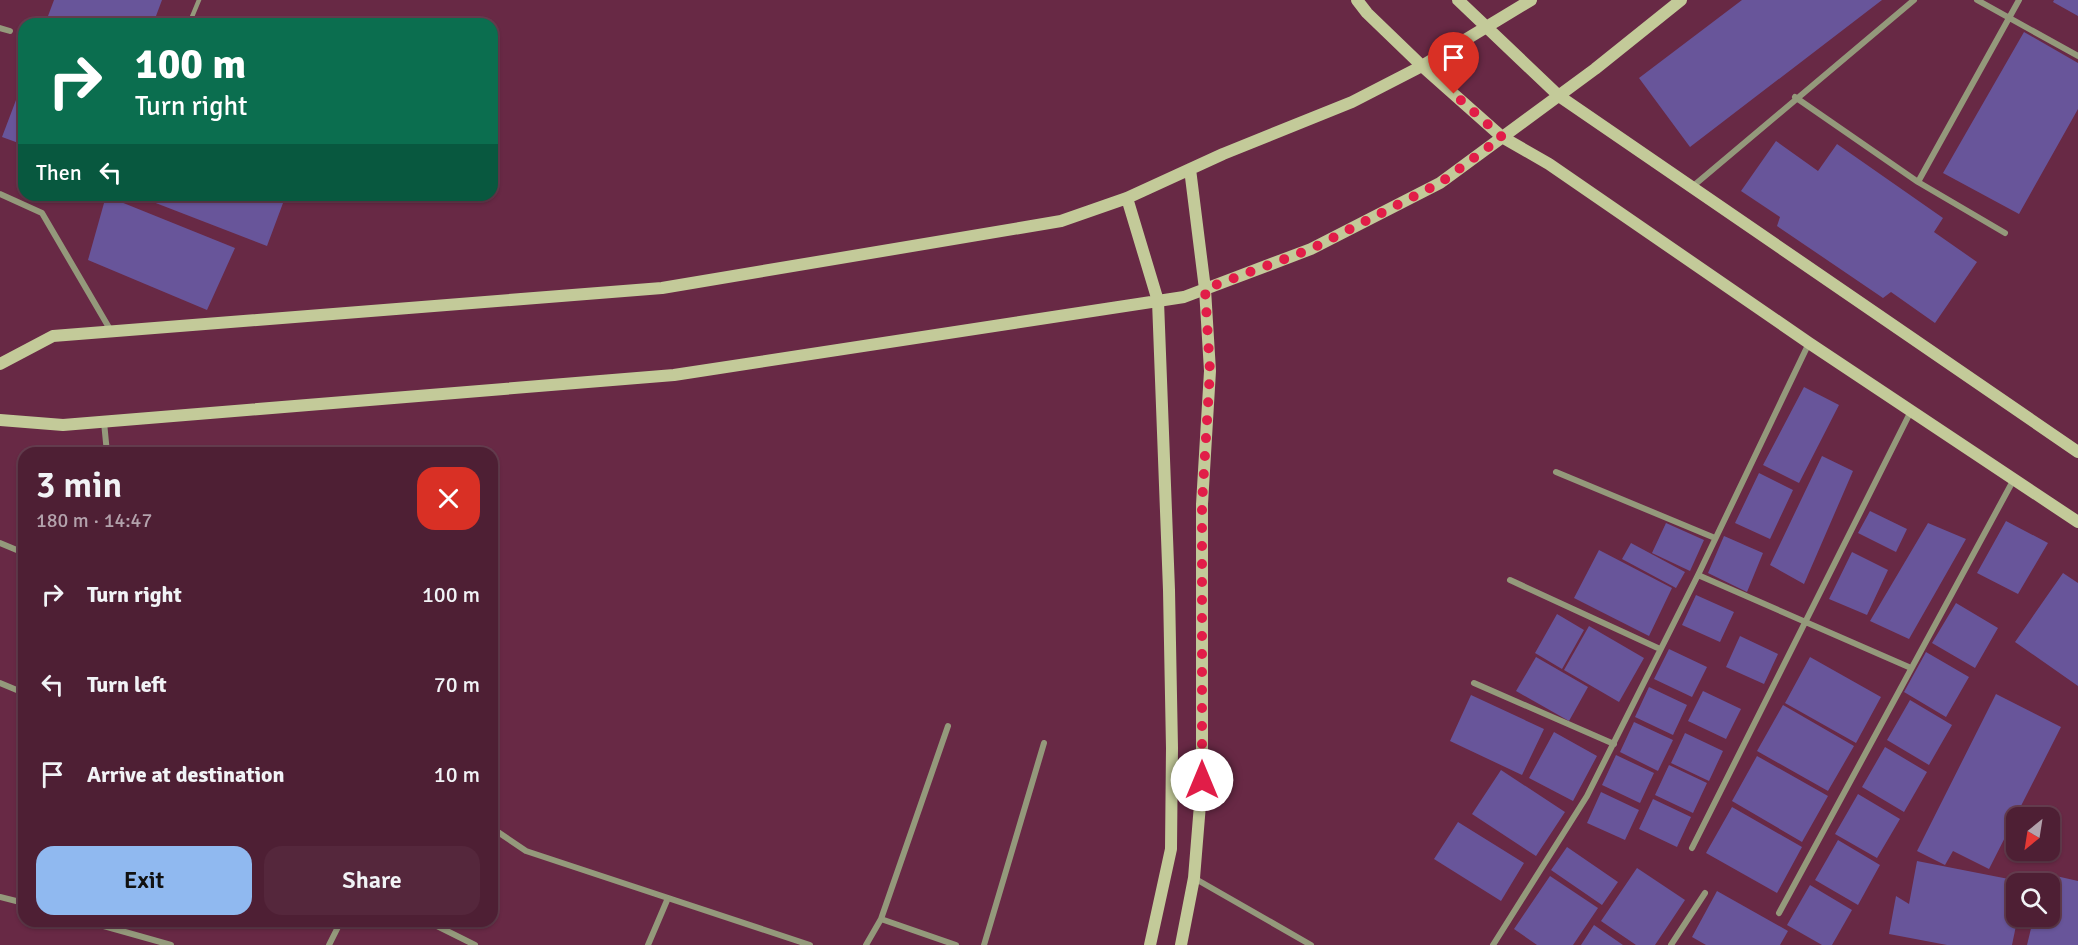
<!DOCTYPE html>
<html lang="en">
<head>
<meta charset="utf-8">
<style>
	:root { --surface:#4e1f34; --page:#55273c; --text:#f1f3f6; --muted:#b3a2ac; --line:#653d4f; --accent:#90b9f0 }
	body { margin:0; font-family:Signika,sans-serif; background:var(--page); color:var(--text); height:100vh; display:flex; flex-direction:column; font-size:22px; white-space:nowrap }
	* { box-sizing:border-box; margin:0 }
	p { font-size:20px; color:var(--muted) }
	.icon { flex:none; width:33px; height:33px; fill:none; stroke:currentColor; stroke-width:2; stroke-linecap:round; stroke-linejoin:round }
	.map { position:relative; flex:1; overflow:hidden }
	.drawer { position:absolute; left:18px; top:447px; width:480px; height:480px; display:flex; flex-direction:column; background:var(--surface); border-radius:18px; box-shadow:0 2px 4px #0004,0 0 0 2px var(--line) }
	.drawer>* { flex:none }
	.banner { position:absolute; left:18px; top:18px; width:480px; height:183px; border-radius:18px; box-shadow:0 2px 4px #0004,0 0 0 2px var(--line); background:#0b6e4f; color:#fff; overflow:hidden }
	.needle { width:39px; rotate:210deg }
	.fabs { position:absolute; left:2006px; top:807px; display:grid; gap:12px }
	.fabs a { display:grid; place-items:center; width:54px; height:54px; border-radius:12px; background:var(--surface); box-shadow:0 2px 4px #0004,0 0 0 2px var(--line); font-size:30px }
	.pin { position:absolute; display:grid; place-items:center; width:51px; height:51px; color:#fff; margin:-62px -26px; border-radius:50% 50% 50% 0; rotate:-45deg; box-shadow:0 0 6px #0007 }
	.pin .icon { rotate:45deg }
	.me { position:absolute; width:66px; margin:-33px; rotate:0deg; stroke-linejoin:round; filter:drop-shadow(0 0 4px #0008) }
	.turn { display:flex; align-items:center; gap:21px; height:126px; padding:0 18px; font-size:27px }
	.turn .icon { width:78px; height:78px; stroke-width:2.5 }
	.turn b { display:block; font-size:42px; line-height:51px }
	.then { display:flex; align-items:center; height:57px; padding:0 18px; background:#0003; gap:12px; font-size:22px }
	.round { display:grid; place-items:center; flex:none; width:63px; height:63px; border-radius:18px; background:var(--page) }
	.summary { display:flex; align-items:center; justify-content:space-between; height:102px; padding:0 18px }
	h1 { font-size:36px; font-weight:600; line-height:45px }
	.action { display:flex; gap:12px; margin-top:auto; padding:12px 18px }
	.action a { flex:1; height:69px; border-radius:18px; background:var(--accent); color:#111; font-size:24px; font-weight:600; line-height:69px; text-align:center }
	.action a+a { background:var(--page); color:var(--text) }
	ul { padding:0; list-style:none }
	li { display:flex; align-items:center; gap:18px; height:90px; padding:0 18px }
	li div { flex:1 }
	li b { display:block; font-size:22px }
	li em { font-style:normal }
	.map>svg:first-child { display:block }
</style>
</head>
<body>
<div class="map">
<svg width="2078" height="945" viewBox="0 0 2078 945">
	<rect width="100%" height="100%" fill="#682945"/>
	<path fill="#68559a" d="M54,0H162L153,24H45Z
		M1742,0H1882L1690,147L1639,78Z
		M2054,0H2078V16L2053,2Z
		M2024,32L2078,63V109L2019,214L1943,173Z
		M24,79V145L2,137Z
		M1776,141L1818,171L1837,144L1943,218L1934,232L1977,262L1935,323L1891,292L1883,298L1777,226L1780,217L1741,191Z
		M135,195H286L267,246Z
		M106,196L235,248L207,310L88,260Z
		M1804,387L1839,405L1799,483L1763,465Z
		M1822,456L1853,471L1804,584L1770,565Z
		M1759,473L1793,490L1770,539L1735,523Z
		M1870,511L1907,529L1896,552L1858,533Z
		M2006,521L2048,543L2018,594L1977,573Z
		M1666,523L1704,540L1690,571L1652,553Z
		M1928,523L1966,539L1909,639L1870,621Z
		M1724,536L1763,553L1747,592L1708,573Z
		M1631,543L1685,572L1676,588L1622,559Z
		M1599,550L1672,588L1649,636L1574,598Z
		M1852,552L1888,570L1867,615L1829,599Z
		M2063,573L2078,583V686L2015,642Z
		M1696,595L1734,612L1720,642L1682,625Z
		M1956,603L1998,628L1975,668L1932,643Z
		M1557,614L1584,630L1562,669L1535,653Z
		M1589,626L1644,658L1619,702L1564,670Z
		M1740,636L1778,654L1764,684L1726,667Z
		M1669,649L1707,667L1692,697L1654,679Z
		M1926,652L1969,677L1946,717L1904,692Z
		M1536,657L1588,687L1569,721L1516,691Z
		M1810,657L1881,697L1856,743L1785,703Z
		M1649,687L1687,705L1673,735L1635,717Z
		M1703,691L1741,709L1726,739L1688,721Z
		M1996,694L2061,727L1989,869L1953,851L1945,865L1917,851Z
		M1471,695L1544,729L1522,775L1450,741Z
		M1910,700L1952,725L1929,765L1887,740Z
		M1783,705L1854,746L1828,791L1757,751Z
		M1634,722L1673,740L1658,771L1620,752Z
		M1554,732L1597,756L1573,801L1529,778Z
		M1685,733L1723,751L1709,781L1671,763Z
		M1885,747L1927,772L1904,812L1862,787Z
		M1616,755L1654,773L1640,803L1602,785Z
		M1757,756L1828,796L1802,842L1732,801Z
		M1669,765L1707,783L1693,813L1655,795Z
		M1501,770L1565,812L1536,856L1472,814Z
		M1601,792L1639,810L1625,840L1587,823Z
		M1858,794L1900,819L1877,858L1835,834Z
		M1653,799L1691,817L1677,847L1639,829Z
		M1732,807L1802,847L1777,893L1706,853Z
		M1458,822L1524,863L1501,901L1434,859Z
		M1838,840L1880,865L1858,905L1815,880Z
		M1567,847L1618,882L1602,905L1551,870Z
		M1917,861L2024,882L2016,884L2018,916L2012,945H1947L1889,934L1896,896L1909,904Z
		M1637,868L1685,900L1655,945H1636L1601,921Z
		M2043,873L2078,881V945H2027L2034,916H2049V884H2041Z
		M1550,876L1598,908L1573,945H1537L1514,929Z
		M1810,885L1852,910L1832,945H1822L1787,925Z
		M1717,891L1788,931L1780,945H1706L1692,937Z
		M1594,925L1623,945H1581Z"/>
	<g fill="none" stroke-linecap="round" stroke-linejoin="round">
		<path stroke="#94997b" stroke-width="4.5" d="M189,24L199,0"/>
		<path stroke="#94997b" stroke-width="6" d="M1977,0L2078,56
			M0,28L10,31
			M1795,97L1918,182L2005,233
			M1918,182L2019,0
			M1692,187L1914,0
			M0,194L42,213L111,331
			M104,422L107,453
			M1556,472L1715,538
			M0,543L24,553
			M1698,575L1911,668
			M1510,580L1660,649
			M0,683L24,693
			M1474,683L1614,744
			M492,828L526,851L810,945
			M1692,848L1912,409
			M1194,878L1311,945
			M0,897L24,903
			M1779,913L2014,479
			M881,919L956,945
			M86,921L171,945
			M427,921L475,945
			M329,945L341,921
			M648,945L668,898
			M866,945L881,919L948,726
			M984,945L1044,743
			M1493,945L1587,796L1698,575L1809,343
			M1671,945L1705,893"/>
		<path stroke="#c3ca99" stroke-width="12" d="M1357,0L1367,13L1422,66L1502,137L1549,164L1809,343L2078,522
			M1458,0L1559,96L2078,452
			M1127,198L1158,301L1169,590L1172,748L1171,849L1150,945
			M0,364L53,336L662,288L1061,221L1127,198L1223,154L1352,102L1422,66L1531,0
			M0,420L63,425L674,375L1184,297L1311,249L1440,183L1595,69L1681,0
			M1181,945L1194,878L1202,780V504L1210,371L1205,289L1190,169"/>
	</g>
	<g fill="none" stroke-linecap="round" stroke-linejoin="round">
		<path stroke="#e11d48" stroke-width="10" stroke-dasharray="0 18" d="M1202,780V504L1210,371L1205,289L1311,249L1440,183L1502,137L1454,94"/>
	</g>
</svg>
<div class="fabs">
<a><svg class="needle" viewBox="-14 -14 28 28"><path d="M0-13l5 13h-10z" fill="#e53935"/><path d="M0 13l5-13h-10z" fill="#b3a2ac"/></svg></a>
<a><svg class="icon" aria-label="search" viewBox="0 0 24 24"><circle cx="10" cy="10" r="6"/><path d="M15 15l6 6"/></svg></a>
</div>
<div class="pin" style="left:1454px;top:94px;background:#d93025"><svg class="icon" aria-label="arrive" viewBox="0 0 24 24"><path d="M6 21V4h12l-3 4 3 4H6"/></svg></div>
<svg class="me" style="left:1202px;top:780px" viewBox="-20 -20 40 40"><circle r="19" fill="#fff"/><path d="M0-13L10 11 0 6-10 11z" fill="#e11d48"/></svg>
<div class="banner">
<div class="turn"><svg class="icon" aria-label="right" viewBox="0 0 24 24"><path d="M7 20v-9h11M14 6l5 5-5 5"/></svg><div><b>100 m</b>Turn right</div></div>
<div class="then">Then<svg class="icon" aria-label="left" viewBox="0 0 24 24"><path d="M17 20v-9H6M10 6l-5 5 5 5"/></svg></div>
</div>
<section class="drawer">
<div class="summary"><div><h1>3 min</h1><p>180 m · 14:47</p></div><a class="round" style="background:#d93025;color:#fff"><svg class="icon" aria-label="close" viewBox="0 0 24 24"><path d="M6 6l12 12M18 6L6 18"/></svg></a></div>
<ul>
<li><svg class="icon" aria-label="right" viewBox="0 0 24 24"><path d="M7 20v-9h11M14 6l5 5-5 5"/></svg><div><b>Turn right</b></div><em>100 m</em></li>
<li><svg class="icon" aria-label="left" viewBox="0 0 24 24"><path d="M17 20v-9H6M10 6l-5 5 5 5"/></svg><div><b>Turn left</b></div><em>70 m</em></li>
<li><svg class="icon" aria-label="arrive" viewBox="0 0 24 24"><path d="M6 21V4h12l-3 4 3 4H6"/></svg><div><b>Arrive at destination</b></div><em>10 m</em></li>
</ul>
<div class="action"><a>Exit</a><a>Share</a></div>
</section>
</div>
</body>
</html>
